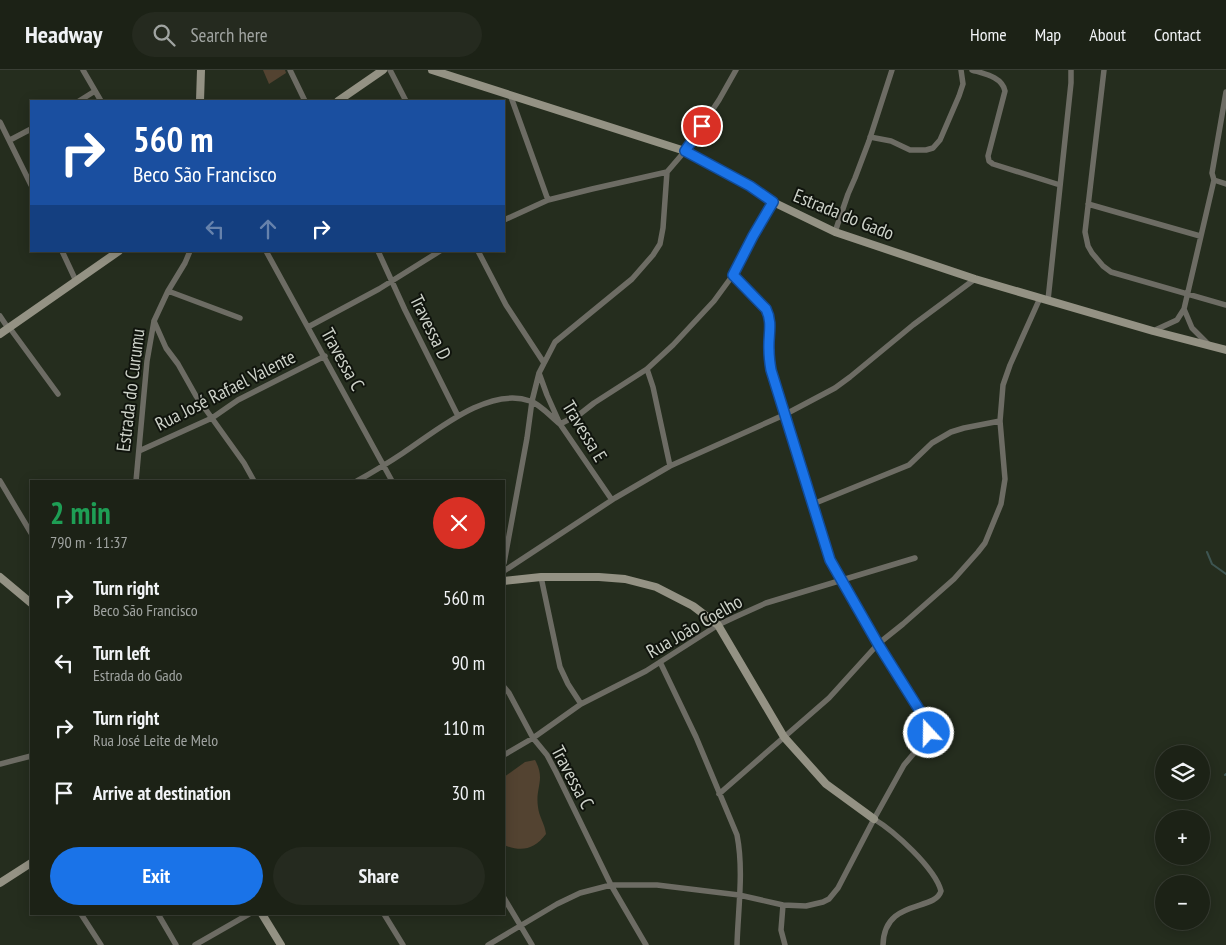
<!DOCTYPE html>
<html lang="en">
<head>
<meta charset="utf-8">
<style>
	:root { --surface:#1c2216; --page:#252a1f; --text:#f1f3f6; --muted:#a0a4a1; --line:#3a3f35; --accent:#1a73e8 }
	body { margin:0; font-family:"PT Sans Narrow",sans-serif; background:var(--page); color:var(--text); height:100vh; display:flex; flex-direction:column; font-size:19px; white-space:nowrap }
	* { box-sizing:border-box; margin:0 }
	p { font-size:16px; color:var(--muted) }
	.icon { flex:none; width:28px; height:28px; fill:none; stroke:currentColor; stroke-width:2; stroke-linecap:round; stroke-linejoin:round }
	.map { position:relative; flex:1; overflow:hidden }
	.details { position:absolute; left:30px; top:410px; width:475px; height:435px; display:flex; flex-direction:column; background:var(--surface); border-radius:0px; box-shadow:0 2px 12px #0003,0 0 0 1px var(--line) }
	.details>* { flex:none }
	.banner { position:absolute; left:30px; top:30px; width:475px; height:152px; border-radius:0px; box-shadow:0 2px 12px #0003,0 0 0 1px var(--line); background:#1a4fa0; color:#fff; overflow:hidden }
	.fabs { position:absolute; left:1155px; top:675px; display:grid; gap:10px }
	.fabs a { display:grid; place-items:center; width:55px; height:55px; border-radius:50%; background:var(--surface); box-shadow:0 2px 12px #0003,0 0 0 1px var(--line); font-size:25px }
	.pin { position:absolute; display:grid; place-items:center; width:42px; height:42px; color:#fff; margin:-21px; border:2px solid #fff; border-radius:50%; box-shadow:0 1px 5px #0007 }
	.me { position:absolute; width:55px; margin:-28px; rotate:339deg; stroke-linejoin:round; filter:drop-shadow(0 0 4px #0008) }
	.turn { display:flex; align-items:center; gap:18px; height:105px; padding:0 20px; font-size:22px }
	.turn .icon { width:65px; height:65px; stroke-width:2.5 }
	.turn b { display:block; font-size:35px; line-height:42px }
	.lanes { display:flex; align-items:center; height:48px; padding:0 20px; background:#0003; justify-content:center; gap:25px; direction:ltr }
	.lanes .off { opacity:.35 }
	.round { display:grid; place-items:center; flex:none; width:52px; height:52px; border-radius:26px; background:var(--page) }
	.headline { display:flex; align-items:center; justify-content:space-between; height:85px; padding:0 20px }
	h1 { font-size:30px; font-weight:800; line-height:38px; color:#1e9e55 }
	.primary-button { display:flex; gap:10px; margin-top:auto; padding:10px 20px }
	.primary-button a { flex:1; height:58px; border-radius:30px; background:var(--accent); color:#fff; font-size:20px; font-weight:800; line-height:58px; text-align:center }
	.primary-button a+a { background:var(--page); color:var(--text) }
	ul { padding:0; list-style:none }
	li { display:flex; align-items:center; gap:15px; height:65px; padding:0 20px }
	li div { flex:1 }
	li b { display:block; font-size:19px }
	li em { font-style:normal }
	header { display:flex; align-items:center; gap:30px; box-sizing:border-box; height:70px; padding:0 25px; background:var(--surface); border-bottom:1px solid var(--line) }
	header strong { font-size:24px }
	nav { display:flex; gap:28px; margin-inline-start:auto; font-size:18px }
	.search { width:350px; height:45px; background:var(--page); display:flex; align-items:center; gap:12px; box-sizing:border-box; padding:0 18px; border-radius:28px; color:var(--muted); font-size:19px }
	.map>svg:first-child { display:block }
</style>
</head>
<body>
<header>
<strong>Headway</strong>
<div class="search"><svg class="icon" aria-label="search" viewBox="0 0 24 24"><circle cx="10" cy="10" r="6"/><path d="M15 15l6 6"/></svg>Search here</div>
<nav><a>Home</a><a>Map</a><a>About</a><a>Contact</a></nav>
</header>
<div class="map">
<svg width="1226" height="875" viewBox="0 0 1226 875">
	<rect width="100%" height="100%" fill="#252d1e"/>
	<path fill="#534331" d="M263,0H285L286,3L269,14Z
		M535,690C546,710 535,717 538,737C539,747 545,754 546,764C534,780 521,782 504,775V707L525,692Z"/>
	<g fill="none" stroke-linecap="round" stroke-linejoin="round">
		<path stroke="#3e5552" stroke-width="2" d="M1207,482L1212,494L1226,504
			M1225,705L1226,704"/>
		<path stroke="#6d6c64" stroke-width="5.5" d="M83,0L101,31
			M290,0L305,31
			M390,0L406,31
			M972,0C985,4 1002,7 1005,21L988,86L989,91L993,94L1060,115
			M1104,0L1085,162L1088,176L1092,183L1103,196L1111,202L1226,235
			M511,27L548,130
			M79,31L95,21
			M0,52L31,115
			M870,67L891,71L910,80H926L933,78L940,70L959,26L963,14L961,0
			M10,70L31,59
			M1214,110L1226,114
			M1088,134L1200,166
			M504,150L548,130L592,119L667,102
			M835,162L848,124L855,108L869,71L892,0
			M62,181L76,211
			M266,181L392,411
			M378,181L405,240L458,346
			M478,181L506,235L544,293
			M168,221L240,248
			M1048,230L1071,13V0
			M1184,239L1192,258L1208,274
			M0,246L8,258
			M154,251L166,278L178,294L196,326L244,393L254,411
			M9,257L58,324
			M308,257L379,219L440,181
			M1153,261L1177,250L1184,239L1214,110L1212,103L1226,22
			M647,299L653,317L670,396
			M539,303L547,325L560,354L612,430
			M560,354L580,344L594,333L647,299L673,275L714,231L733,205L753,166L773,132
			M139,381L212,348L238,330L325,286
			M0,411L31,463
			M136,411L147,291L154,251L168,221L185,193L190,181
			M357,411C373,402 388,393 403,383C435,362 488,316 530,331C540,334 551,347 560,354
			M813,434L909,395L932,373L951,362L964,358L1000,351
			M504,493L527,368L532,331L539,303L555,272L632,209L653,185L660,174L663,158L667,102L685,81L719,30L736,0
			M504,501L615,428L670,396L784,345L835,318L850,307L913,255L975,209
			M541,507L560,597L568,614L581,634
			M660,592L696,667L737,765C744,801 738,839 737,875
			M504,617L509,623L533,668L547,685L556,702L611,815L646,875
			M504,685L533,668L581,634L646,601L718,555L735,547L766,533L915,488
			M0,694L31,686
			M719,724L829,628L878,574L903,554L954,509L978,482L985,473L1001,434L1005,409L1000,351L1003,315L1010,295L1040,228
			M874,749C894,761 935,798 941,821C935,842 884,828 883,875
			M504,828L532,875
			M783,835L781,860L785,875
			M81,844L101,875
			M158,844L176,875
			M384,844L403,875
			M195,875L249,844
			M488,875L557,834L580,823L611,815H657L739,825L783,835L806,836L823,832L829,829L838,818L874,749L904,695L926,669L929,663L925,649L878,574L830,491L771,300C770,294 769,287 769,280C768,265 773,253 766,239L733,205"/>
		<path stroke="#949284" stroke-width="8" d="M432,0L685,81L750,116L773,132L835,162L975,209L1153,261L1226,280
			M200,31L201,0
			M338,31L383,0
			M0,264L119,181
			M0,507L31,533
			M504,511L541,507H599L625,509L656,517L693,536L718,555L784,667L826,714L874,749
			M0,813L31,793
			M262,844L281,875"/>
	</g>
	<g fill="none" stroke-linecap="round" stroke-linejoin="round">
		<defs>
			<path id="route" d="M702,56L685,81L750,116L773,132L753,166L733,205L766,239C773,253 768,265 769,280C769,287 770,294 771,300L830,490L878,574L925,649L929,663"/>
		</defs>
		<use href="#route" stroke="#114b97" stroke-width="12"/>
		<use href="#route" stroke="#1a73e8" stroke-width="9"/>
	</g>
	<g text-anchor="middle" stroke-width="4" stroke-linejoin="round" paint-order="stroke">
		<g font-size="19" fill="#ced3ca" stroke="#10140d">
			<text transform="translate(844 144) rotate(22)" y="7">Estrada do Gado</text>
			<text transform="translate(431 257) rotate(64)" y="7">Travessa D</text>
			<text transform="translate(343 289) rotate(61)" y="7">Travessa C</text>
			<text transform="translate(130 320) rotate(-83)" y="7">Estrada do Curumu</text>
			<text transform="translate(225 320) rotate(-27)" y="7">Rua José Rafael Valente</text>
			<text transform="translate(585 361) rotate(59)" y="7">Travessa E</text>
			<text transform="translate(694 556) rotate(-30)" y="7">Rua João Coelho</text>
			<text transform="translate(573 707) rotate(62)" y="7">Travessa C</text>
		</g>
	</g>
</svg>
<div class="fabs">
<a><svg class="icon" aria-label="layers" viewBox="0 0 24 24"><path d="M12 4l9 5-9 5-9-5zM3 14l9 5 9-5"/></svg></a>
<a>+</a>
<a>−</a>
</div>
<div class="pin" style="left:702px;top:56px;background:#d93025"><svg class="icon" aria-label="arrive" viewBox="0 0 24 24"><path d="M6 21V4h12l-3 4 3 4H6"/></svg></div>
<svg class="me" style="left:929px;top:663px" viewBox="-20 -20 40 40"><circle r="17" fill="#1a73e8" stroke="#fff" stroke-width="3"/><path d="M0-11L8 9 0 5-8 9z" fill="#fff"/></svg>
<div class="banner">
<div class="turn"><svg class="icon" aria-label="right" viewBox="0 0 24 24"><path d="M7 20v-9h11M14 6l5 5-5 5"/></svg><div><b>560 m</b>Beco São Francisco</div></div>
<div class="lanes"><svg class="icon off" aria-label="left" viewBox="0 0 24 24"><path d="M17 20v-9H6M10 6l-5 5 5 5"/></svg><svg class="icon off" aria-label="ahead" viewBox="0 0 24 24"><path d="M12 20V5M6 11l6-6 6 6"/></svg><svg class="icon" aria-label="right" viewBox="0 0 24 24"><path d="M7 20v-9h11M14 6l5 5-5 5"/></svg></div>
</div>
<section class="details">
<div class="headline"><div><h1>2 min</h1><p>790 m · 11:37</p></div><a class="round" style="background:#d93025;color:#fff"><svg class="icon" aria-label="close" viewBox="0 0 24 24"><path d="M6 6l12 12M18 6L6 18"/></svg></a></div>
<ul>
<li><svg class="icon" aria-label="right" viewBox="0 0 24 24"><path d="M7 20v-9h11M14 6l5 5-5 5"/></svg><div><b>Turn right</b><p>Beco São Francisco</p></div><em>560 m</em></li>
<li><svg class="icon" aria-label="left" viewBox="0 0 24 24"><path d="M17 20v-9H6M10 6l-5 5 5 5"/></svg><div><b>Turn left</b><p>Estrada do Gado</p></div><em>90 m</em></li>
<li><svg class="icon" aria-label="right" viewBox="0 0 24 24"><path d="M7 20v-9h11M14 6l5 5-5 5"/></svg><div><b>Turn right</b><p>Rua José Leite de Melo</p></div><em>110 m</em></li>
<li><svg class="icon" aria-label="arrive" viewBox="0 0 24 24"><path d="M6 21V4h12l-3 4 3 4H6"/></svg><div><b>Arrive at destination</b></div><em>30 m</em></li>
</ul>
<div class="primary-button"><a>Exit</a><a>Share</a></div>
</section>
</div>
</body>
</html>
